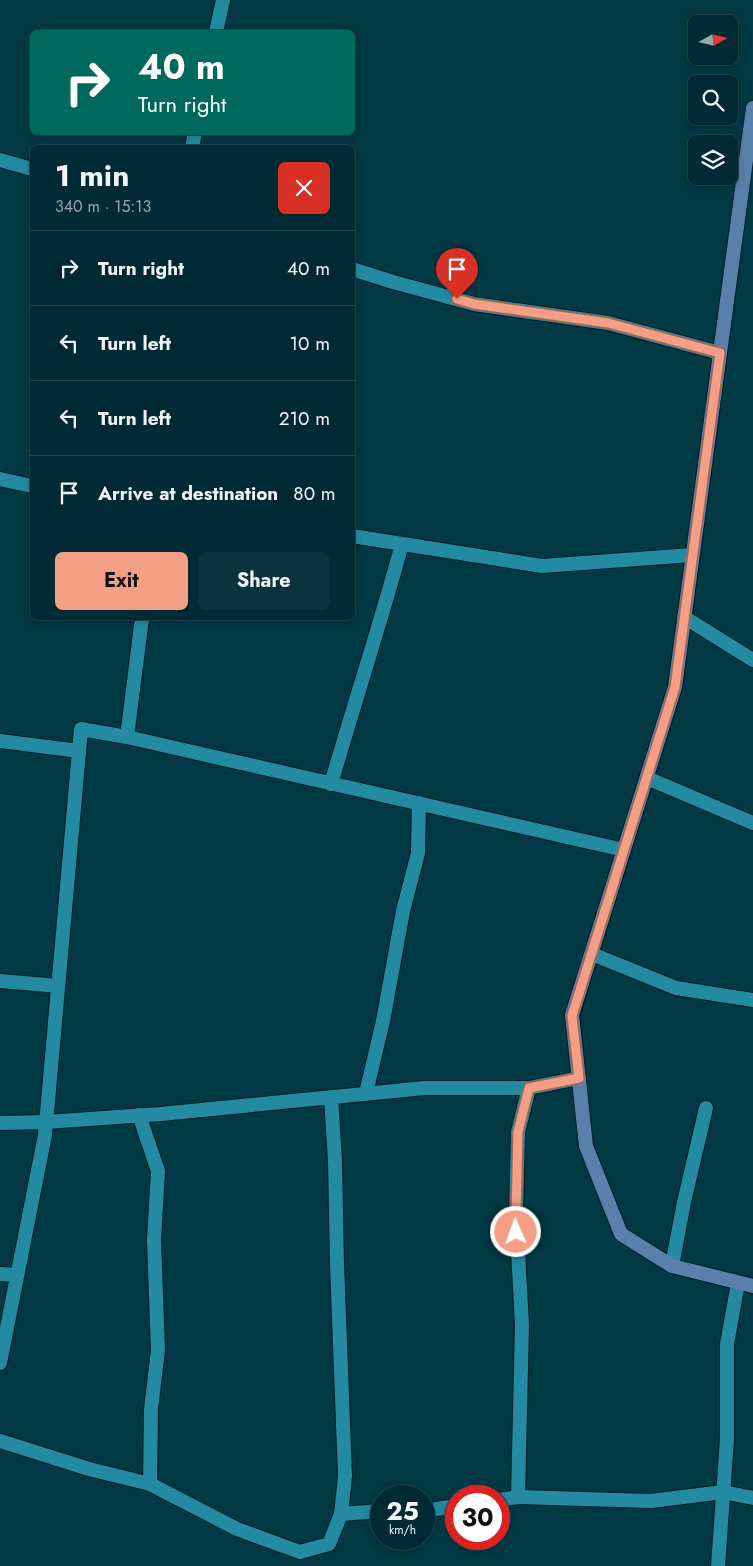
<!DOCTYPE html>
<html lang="en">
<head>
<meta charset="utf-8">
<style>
	:root { --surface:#002a33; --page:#0a323b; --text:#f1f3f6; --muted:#95a7ac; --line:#22464e; --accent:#f39f85 }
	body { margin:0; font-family:Jost,sans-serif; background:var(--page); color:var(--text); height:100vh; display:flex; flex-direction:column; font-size:19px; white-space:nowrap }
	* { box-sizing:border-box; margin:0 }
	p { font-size:16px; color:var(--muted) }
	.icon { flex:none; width:28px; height:28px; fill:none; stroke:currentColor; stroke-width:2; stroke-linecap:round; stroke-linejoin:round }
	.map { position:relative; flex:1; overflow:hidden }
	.panel { position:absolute; left:30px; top:145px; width:325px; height:475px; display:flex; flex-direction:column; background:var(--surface); border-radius:8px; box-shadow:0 2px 8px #0003,0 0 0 1px var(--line) }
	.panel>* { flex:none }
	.guide { position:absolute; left:30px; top:30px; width:325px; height:105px; border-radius:8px; box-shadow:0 2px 8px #0003,0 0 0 1px var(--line); background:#00695c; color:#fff; overflow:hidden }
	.needle { width:32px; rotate:82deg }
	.fabs { position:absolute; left:688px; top:15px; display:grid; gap:10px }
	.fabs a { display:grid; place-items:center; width:50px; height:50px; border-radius:8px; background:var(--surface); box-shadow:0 2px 8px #0003,0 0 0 1px var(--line); font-size:25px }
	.speed { position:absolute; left:370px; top:1485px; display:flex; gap:10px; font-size:25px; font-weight:700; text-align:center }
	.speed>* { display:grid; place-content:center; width:65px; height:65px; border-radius:50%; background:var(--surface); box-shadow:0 2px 8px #0003,0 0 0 1px var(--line); line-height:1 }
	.speed small { font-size:12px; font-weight:400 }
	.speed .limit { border:8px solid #d22; background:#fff; color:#111 }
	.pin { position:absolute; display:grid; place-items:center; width:42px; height:42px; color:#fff; margin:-51px -21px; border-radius:50% 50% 50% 0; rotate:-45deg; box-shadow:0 0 5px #0007 }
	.pin .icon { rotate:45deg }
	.me { position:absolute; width:55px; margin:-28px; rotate:358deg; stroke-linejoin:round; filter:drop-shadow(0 0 4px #0008) }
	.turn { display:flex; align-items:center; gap:18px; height:105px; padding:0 25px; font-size:22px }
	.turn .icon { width:65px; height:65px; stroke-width:2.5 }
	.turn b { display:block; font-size:35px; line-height:42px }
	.round { display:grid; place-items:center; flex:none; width:52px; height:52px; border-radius:8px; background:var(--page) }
	.head { display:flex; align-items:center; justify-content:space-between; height:85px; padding:0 25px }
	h1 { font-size:30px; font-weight:700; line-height:38px }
	.button { display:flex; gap:10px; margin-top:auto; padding:10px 25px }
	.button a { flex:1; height:58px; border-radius:8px; background:var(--accent); color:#111; font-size:20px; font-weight:700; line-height:58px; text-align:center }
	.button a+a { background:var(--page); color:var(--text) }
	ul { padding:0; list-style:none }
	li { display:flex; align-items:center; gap:15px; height:75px; padding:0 25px; border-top:1px solid var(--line) }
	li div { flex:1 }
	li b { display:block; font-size:19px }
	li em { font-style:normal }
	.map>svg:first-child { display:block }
</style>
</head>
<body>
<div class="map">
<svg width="753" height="1566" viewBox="0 0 753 1566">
	<rect width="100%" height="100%" fill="#003844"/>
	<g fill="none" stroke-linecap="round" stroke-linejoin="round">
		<defs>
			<path id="minor" d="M216,32L223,0
				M192,148L195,132
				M0,160L32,169
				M352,269L393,282L474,304L608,323L720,353
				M0,479L32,486
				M352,536L542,566L692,555
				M684,617L753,660
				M127,737L624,850
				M0,741L79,751
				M647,778L753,823
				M331,784C354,704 380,625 402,544
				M592,954L676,988L753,1000
				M0,981L58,986
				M366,1093L383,1021L403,911L418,853L419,803
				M0,1123L46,1122L161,1114L425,1088H529L579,1078
				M672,1266L684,1202L706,1108
				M0,1274L17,1275
				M0,1363L45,1135L81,729L127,737L142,618
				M0,1441L89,1469L150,1484L151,1409L158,1350L154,1240L158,1171L139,1115
				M150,1484L237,1529L300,1552L329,1544L341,1514L345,1476L337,1264L335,1161L331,1097
				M518,1497L651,1501L723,1492L753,1498
				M499,1500L518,1497L522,1325L516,1214L518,1132L529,1088
				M424,1511L456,1506
				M341,1514L381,1511
				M718,1566L727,1439V1344L738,1283"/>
			<path id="secondary" d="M753,108L675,687L572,1015L586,1146L621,1234L672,1266L753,1286"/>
		</defs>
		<use href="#minor" stroke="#001d25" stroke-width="16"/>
		<use href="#secondary" stroke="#001d25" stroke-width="16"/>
		<use href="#minor" stroke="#238aa2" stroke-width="14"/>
		<use href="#secondary" stroke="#5980aa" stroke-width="14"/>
	</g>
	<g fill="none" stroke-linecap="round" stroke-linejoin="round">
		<defs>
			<path id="route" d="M457,299L474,304L608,323L720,353L675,687L572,1016L579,1078L529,1088L518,1132L516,1214V1232"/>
		</defs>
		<use href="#route" stroke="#9e6756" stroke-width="12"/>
		<use href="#route" stroke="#f39f85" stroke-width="9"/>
	</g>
</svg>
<div class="fabs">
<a><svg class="needle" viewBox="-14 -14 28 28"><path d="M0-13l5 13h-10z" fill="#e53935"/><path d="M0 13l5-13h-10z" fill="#95a7ac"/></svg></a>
<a><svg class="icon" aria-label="search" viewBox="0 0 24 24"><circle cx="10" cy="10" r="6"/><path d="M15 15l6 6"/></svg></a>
<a><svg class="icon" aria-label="layers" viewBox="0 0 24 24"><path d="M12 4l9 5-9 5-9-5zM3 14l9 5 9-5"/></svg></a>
</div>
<div class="speed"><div>25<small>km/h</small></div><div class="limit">30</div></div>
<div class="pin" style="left:457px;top:299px;background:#d93025"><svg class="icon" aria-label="arrive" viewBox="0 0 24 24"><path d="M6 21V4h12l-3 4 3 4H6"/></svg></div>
<svg class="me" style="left:516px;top:1232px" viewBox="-20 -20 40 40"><circle r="17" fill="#f39f85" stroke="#fff" stroke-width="3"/><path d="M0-11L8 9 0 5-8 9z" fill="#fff"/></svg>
<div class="guide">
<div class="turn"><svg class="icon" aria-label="right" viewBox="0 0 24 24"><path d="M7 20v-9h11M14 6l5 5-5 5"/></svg><div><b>40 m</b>Turn right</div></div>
</div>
<section class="panel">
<div class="head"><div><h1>1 min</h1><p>340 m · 15:13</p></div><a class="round" style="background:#d93025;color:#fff"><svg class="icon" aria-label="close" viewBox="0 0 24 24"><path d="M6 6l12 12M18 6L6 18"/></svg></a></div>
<ul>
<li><svg class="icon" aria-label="right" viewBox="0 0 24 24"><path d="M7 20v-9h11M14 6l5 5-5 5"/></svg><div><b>Turn right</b></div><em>40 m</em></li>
<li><svg class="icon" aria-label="left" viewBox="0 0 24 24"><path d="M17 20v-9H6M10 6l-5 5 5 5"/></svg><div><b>Turn left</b></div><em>10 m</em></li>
<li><svg class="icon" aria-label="left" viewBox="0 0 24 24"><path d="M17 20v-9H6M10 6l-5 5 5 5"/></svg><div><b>Turn left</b></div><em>210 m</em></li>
<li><svg class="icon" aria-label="arrive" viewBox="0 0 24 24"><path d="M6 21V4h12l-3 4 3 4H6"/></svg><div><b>Arrive at destination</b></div><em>80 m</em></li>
</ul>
<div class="button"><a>Exit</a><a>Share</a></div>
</section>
</div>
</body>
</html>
